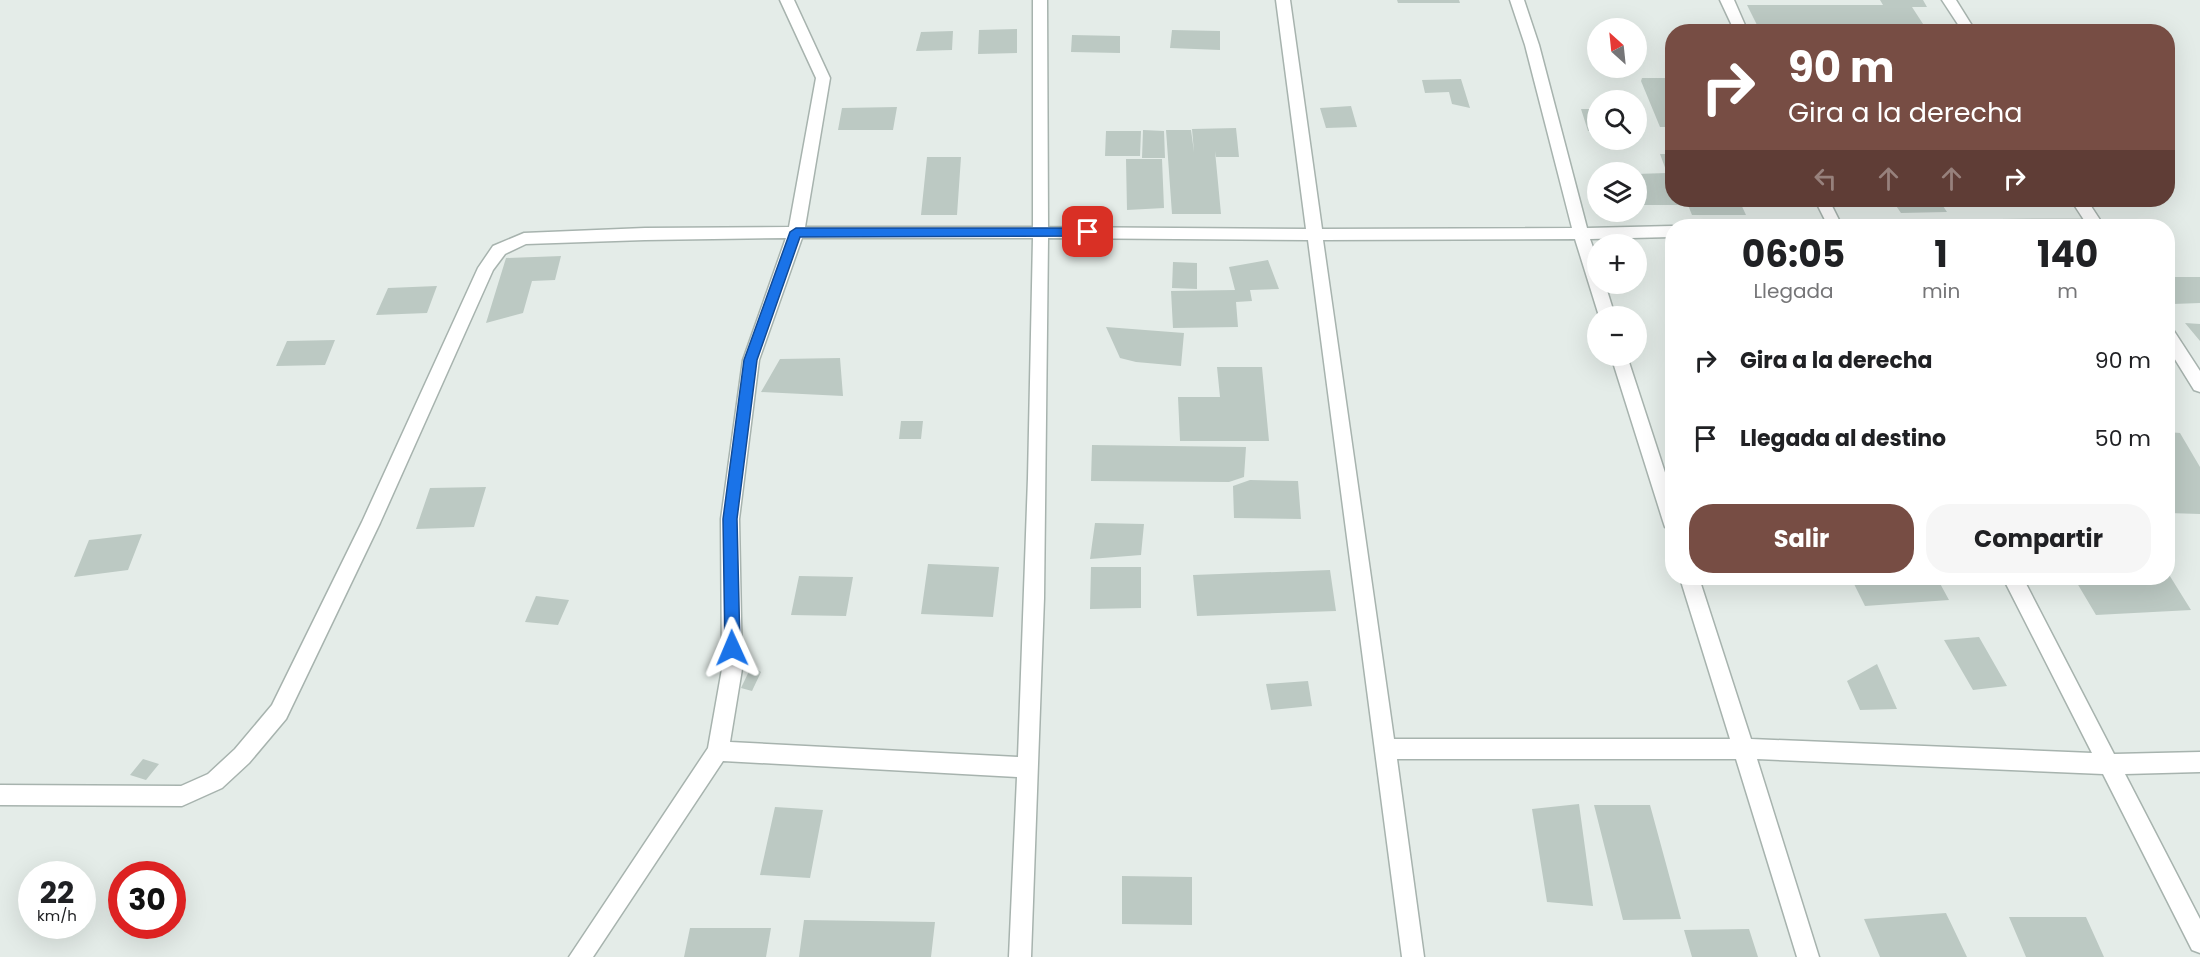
<!DOCTYPE html>
<html lang="es">
<head>
<meta charset="utf-8">
<style>
	:root { --surface:#fff; --page:#f6f6f6; --text:#202124; --muted:#757577; --accent:#774d44 }
	body { margin:0; font-family:Poppins,sans-serif; background:var(--page); color:var(--text); height:100vh; display:flex; flex-direction:column; font-size:22px; white-space:nowrap }
	* { box-sizing:border-box; margin:0 }
	p { font-size:20px; color:var(--muted) }
	.icon { flex:none; width:33px; height:33px; fill:none; stroke:currentColor; stroke-width:2; stroke-linecap:round; stroke-linejoin:round }
	.map { position:relative; flex:1; overflow:hidden }
	.sheet { position:absolute; left:1665px; top:219px; width:510px; height:366px; display:flex; flex-direction:column; background:var(--surface); border-radius:24px; box-shadow:0 6px 24px #0002 }
	.sheet>* { flex:none }
	.guide { position:absolute; left:1665px; top:24px; width:510px; height:183px; border-radius:24px; box-shadow:0 6px 24px #0002; background:#774d44; color:#fff; overflow:hidden }
	.needle { width:39px; rotate:333deg }
	.controls { position:absolute; left:1587px; top:18px; display:grid; gap:12px }
	.controls a { display:grid; place-items:center; width:60px; height:60px; border-radius:50%; background:var(--surface); box-shadow:0 6px 24px #0002; font-size:30px }
	.speed { position:absolute; left:18px; top:861px; display:flex; gap:12px; font-size:30px; font-weight:700; text-align:center }
	.speed>* { display:grid; place-content:center; width:78px; height:78px; border-radius:50%; background:var(--surface); box-shadow:0 6px 24px #0002; line-height:1 }
	.speed small { font-size:15px; font-weight:400 }
	.speed .limit { border:9px solid #d22; background:#fff; color:#111 }
	.pin { position:absolute; display:grid; place-items:center; width:51px; height:51px; color:#fff; margin:-26px; border-radius:12px; box-shadow:0 3px 9px #0006 }
	.me { position:absolute; width:66px; margin:-33px; rotate:359deg; stroke-linejoin:round; filter:drop-shadow(0 0 4px #0008) }
	.turn { display:flex; align-items:center; gap:21px; height:126px; padding:0 24px; font-size:27px }
	.turn .icon { width:78px; height:78px; stroke-width:2.5 }
	.turn b { display:block; font-size:42px; line-height:51px }
	.lanes { display:flex; align-items:center; height:57px; padding:0 24px; background:#0003; justify-content:center; gap:30px; direction:ltr }
	.lanes .off { opacity:.35 }
	.eta { display:flex; justify-content:space-evenly; align-items:center; height:102px; text-align:center }
	.eta b { font-size:36px; font-weight:700; line-height:42px }
	.cta { display:flex; gap:12px; margin-top:auto; padding:12px 24px }
	.cta a { flex:1; height:69px; border-radius:24px; background:var(--accent); color:#fff; font-size:24px; font-weight:700; line-height:69px; text-align:center }
	.cta a+a { background:var(--page); color:var(--text) }
	ul { padding:0; list-style:none }
	li { display:flex; align-items:center; gap:18px; height:78px; padding:0 24px }
	li div { flex:1 }
	li b { display:block; font-size:22px }
	li em { font-style:normal }
	.map>svg:first-child { display:block }
</style>
</head>
<body>
<div class="map">
<svg width="2200" height="957" viewBox="0 0 2200 957">
	<rect width="100%" height="100%" fill="#e4ece8"/>
	<path fill="#bcc9c3" d="M1397,0H1459L1460,3H1398Z
		M1880,0H1923L1927,7H1912L1925,27H1758L1747,5H1883Z
		M1017,29V53L978,54L979,30Z
		M1172,30L1220,31V50L1170,48Z
		M953,31L952,50L916,51L921,32Z
		M1072,35L1120,36V53L1071,52Z
		M1642,78H1672V127H1660L1641,81Z
		M1461,79L1470,108L1452,104L1449,92L1425,93L1422,80Z
		M1351,106L1357,127L1326,128L1320,108Z
		M897,107L893,130H838L842,108Z
		M1581,109H1598V131H1588Z
		M1236,128L1239,157H1216L1215,151L1221,214H1172L1166,130H1191L1194,152L1192,129Z
		M1143,130L1164,131L1165,158H1142Z
		M1106,131H1141L1140,156H1105Z
		M1660,154H1672V200H1739L1746,215H1692L1688,205H1636V174L1667,173Z
		M927,157H961L957,215H921Z
		M1126,159H1162L1164,208L1127,210Z
		M1892,200H1939L1947,212L1901,213Z
		M2121,200H2158L2160,205H2124Z
		M561,256L555,280L532,281L523,313L486,323L506,258Z
		M1268,260L1279,289L1250,290L1252,301L1236,302L1238,327L1173,328L1171,291L1235,290L1229,267Z
		M1173,262L1197,263V289L1172,288Z
		M2168,277H2200V303L2173,304L2168,296Z
		M437,286L427,313L376,315L388,288Z
		M2185,323L2200,324V341Z
		M1106,327L1184,333L1181,366L1136,362L1120,358Z
		M335,340L325,365L276,366L287,341Z
		M840,358L843,396L761,392L780,359Z
		M1217,367H1262L1269,441H1180L1178,397H1220Z
		M901,421H923L921,439H899Z
		M2168,432L2180,433L2200,467V514L2168,513Z
		M1092,445L1246,447L1244,477L1229,482L1091,481Z
		M1250,480L1298,481L1301,519L1234,518L1233,486Z
		M486,487L474,527L416,529L430,488Z
		M1095,523L1144,524L1141,555L1090,559Z
		M142,534L128,570L74,577L89,540Z
		M928,564L999,567L993,617L921,614Z
		M1091,567H1141V608L1090,609Z
		M1330,570L1336,611L1197,616L1193,575Z
		M2168,573L2191,610L2096,615L2074,578H2168Z
		M799,576L853,577L846,616L791,615Z
		M1851,578H1937L1949,600L1865,606Z
		M536,596L569,600L558,625L525,622Z
		M1979,637L2007,686L1973,690L1944,640Z
		M1877,664L1897,709L1860,710L1847,681Z
		M752,665L761,672L752,691L741,688Z
		M1308,681L1312,706L1271,710L1266,684Z
		M143,759L159,764L146,780L130,775Z
		M1579,804L1593,906L1547,902L1532,809Z
		M1594,805H1650L1681,919L1623,920Z
		M775,807L823,810L810,878L760,875Z
		M1122,876L1192,877V925L1122,924Z
		M1946,913L1967,957H1880L1864,919Z
		M2009,917H2086L2104,957H2026Z
		M804,920L935,922L931,957H799Z
		M690,928H771L766,957H684Z
		M1749,929L1758,957H1692L1684,930Z"/>
	<g fill="none" stroke-linecap="round" stroke-linejoin="round">
		<defs>
			<path id="street" d="M780,0H794L830,78L805,227H1033V0H1047L1048,227L1306,229L1276,0H1290L1322,229L1572,228L1525,45L1510,0H1524L1539,45L1587,228L1672,226V237L1590,239L1598,261V284H1605L1615,316H1599L1575,239L1323,240L1394,739H1730L1680,578H1699L1751,739L2092,753L2003,578H2023L2114,754L2200,752V772L2125,774L2200,919V953L2192,950L2103,774L1757,759L1819,957H1797L1736,759H1397L1424,957H1402L1308,240L1048,238L1044,598L1031,957H1009L1017,777L723,761L593,957H569L708,748L722,669L721,519L743,360L786,238L645,240L526,244L505,254L493,270L380,523L286,719L249,763L222,788L182,806L0,805V785L181,786L208,774L235,749L272,705L362,522L478,268L493,246L524,233L645,228L789,227L816,78ZM802,238H1033L1028,478L1018,757L730,742L742,669L739,519L759,360Z
				M1720,0H1734L1748,32H1735Z
				M1942,0H1956L1976,32H1963Z
				M1815,200H1829L1842,226H1828Z
				M2071,200H2087L2104,226H1921L1924,222L1929,221L2084,220Z
				M2168,329L2174,331L2200,371V392L2194,390L2168,348Z
				M1611,356H1627L1672,494V529L1665,527L1663,521Z"/>
		</defs>
		<use href="#street" stroke="#a7b3ae" stroke-width="3"/>
		<use href="#street" fill="#fff" fill-rule="evenodd"/>
	</g>
	<path fill="#1a73e8" stroke="#114b97" stroke-width="1.5" d="M796,228H1088L1094,232L1088,236L800,237L757,360L737,519L740,648L737,653L732,655L727,653L725,648L723,519L744,360L790,232Z"/>
</svg>
<div class="controls">
<a><svg class="needle" viewBox="-14 -14 28 28"><path d="M0-13l5 13h-10z" fill="#e53935"/><path d="M0 13l5-13h-10z" fill="#757577"/></svg></a>
<a><svg class="icon" aria-label="search" viewBox="0 0 24 24"><circle cx="10" cy="10" r="6"/><path d="M15 15l6 6"/></svg></a>
<a><svg class="icon" aria-label="layers" viewBox="0 0 24 24"><path d="M12 4l9 5-9 5-9-5zM3 14l9 5 9-5"/></svg></a>
<a>+</a>
<a>−</a>
</div>
<div class="speed"><div>22<small>km/h</small></div><div class="limit">30</div></div>
<div class="pin" style="left:1088px;top:232px;background:#d93025"><svg class="icon" aria-label="arrive" viewBox="0 0 24 24"><path d="M6 21V4h12l-3 4 3 4H6"/></svg></div>
<svg class="me" style="left:732px;top:648px" viewBox="-20 -20 40 40"><path d="M0-17L14 15 0 8-14 15z" fill="#1a73e8" stroke="#fff" stroke-width="4"/></svg>
<div class="guide">
<div class="turn"><svg class="icon" aria-label="right" viewBox="0 0 24 24"><path d="M7 20v-9h11M14 6l5 5-5 5"/></svg><div><b>90 m</b>Gira a la derecha</div></div>
<div class="lanes"><svg class="icon off" aria-label="left" viewBox="0 0 24 24"><path d="M17 20v-9H6M10 6l-5 5 5 5"/></svg><svg class="icon off" aria-label="ahead" viewBox="0 0 24 24"><path d="M12 20V5M6 11l6-6 6 6"/></svg><svg class="icon off" aria-label="ahead" viewBox="0 0 24 24"><path d="M12 20V5M6 11l6-6 6 6"/></svg><svg class="icon" aria-label="right" viewBox="0 0 24 24"><path d="M7 20v-9h11M14 6l5 5-5 5"/></svg></div>
</div>
<section class="sheet">
<div class="eta">
<div><b>06:05</b><p>Llegada</p></div>
<div><b>1</b><p>min</p></div>
<div><b>140</b><p>m</p></div>
</div>
<ul>
<li><svg class="icon" aria-label="right" viewBox="0 0 24 24"><path d="M7 20v-9h11M14 6l5 5-5 5"/></svg><div><b>Gira a la derecha</b></div><em>90 m</em></li>
<li><svg class="icon" aria-label="arrive" viewBox="0 0 24 24"><path d="M6 21V4h12l-3 4 3 4H6"/></svg><div><b>Llegada al destino</b></div><em>50 m</em></li>
</ul>
<div class="cta"><a>Salir</a><a>Compartir</a></div>
</section>
</div>
</body>
</html>
